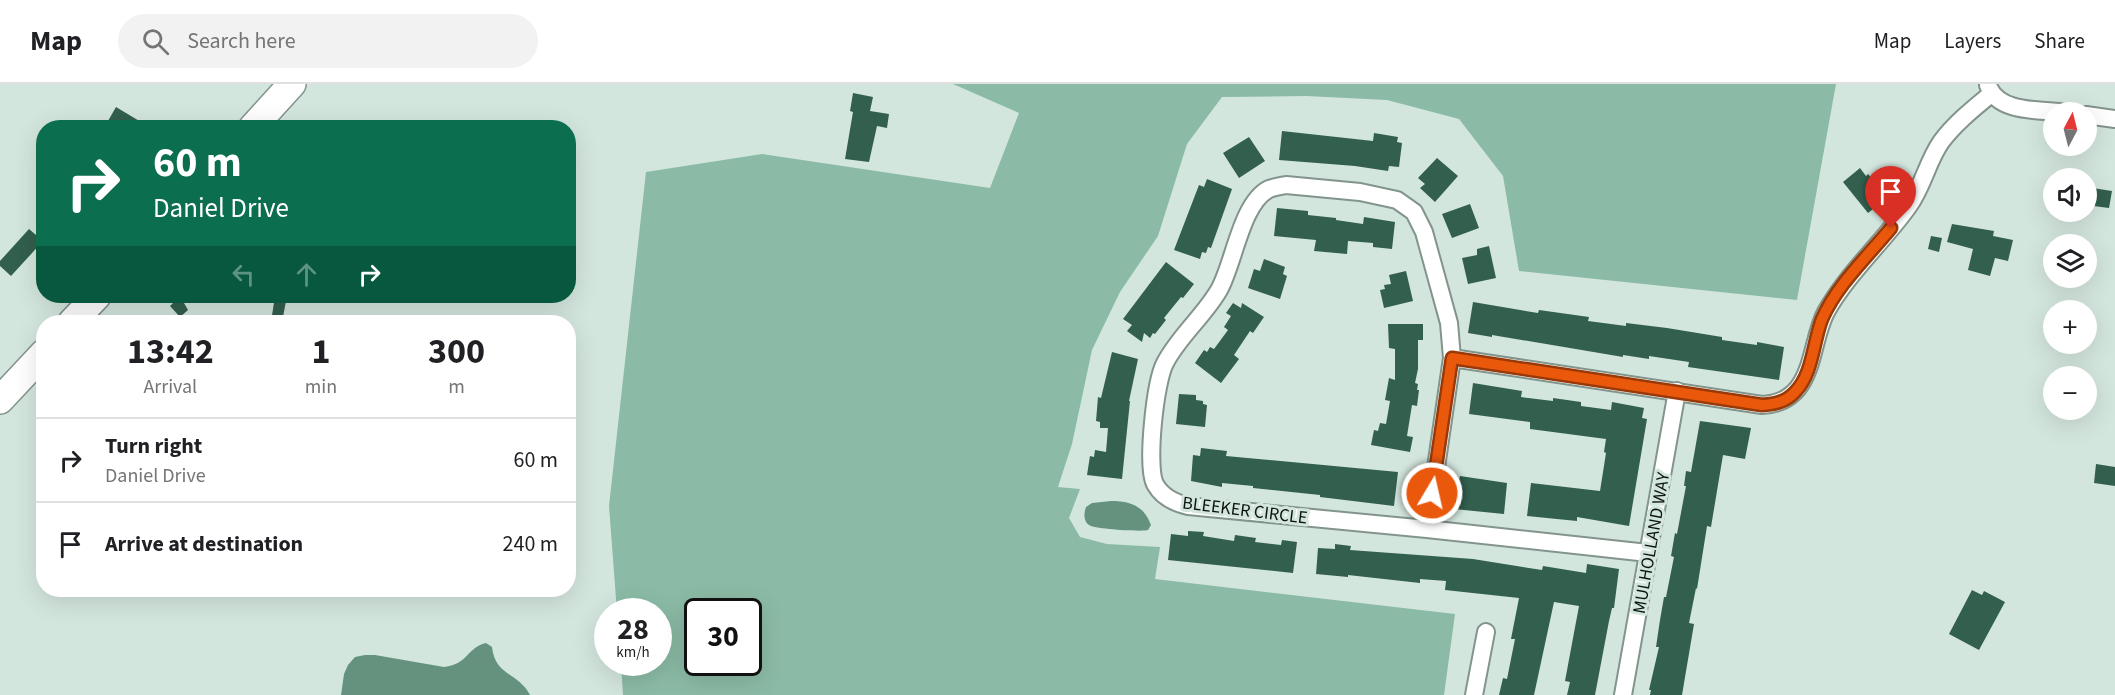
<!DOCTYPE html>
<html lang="en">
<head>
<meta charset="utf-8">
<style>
	:root { --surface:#fff; --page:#f2f2f2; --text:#202124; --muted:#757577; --line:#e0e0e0 }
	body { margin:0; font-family:"Source Sans 3",sans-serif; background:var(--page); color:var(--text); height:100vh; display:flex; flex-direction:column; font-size:22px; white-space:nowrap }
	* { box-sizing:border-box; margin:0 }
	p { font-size:20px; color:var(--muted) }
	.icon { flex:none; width:33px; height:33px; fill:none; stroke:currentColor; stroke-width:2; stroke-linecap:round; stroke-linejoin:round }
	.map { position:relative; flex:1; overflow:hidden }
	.panel { position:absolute; left:36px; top:231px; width:540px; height:282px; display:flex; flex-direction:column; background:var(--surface); border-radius:24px; box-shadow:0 6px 24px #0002 }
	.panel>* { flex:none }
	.banner { position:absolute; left:36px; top:36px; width:540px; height:183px; border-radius:24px; box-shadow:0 6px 24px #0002; background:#0b6e4f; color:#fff; overflow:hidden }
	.needle { width:39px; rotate:7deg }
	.fabs { position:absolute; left:2043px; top:18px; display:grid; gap:12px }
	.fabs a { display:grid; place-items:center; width:54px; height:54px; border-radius:50%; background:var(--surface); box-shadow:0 6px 24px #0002; font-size:30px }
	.speed { position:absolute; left:594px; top:514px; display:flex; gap:12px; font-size:30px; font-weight:700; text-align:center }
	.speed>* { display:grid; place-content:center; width:78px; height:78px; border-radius:50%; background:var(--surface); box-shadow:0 6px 24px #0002; line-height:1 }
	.speed small { font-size:15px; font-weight:400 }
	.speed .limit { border:3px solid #111; border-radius:9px; background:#fff; color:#111 }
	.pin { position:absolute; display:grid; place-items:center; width:51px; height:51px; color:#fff; margin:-62px -26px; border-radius:50% 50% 50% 0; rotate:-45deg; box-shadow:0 0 6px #0007 }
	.pin .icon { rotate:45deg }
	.me { position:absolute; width:66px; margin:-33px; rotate:9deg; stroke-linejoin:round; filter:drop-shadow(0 0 4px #0008) }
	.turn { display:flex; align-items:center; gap:21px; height:126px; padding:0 18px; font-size:27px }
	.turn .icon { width:78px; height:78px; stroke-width:2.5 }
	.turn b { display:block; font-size:42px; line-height:51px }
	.lanes { display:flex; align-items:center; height:57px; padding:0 18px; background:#0003; justify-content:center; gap:30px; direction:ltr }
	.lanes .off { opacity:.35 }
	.eta { display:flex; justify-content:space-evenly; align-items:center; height:102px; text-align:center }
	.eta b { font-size:36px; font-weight:700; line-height:42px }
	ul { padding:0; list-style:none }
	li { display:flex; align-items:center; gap:18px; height:84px; padding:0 18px; border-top:2px solid var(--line) }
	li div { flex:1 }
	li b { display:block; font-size:22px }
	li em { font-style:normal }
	header { display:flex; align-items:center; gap:36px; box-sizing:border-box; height:84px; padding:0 30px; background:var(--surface); border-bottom:2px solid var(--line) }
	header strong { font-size:28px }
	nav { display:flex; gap:33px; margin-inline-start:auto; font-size:21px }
	.search { width:420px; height:54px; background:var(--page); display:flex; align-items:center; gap:15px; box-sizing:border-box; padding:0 21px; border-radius:33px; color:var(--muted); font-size:22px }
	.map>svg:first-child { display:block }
</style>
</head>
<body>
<header>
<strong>Map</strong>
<div class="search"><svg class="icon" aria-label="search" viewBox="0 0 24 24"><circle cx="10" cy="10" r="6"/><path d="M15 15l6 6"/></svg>Search here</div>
<nav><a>Map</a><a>Layers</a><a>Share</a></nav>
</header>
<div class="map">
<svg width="2115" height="611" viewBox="0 0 2115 611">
	<rect width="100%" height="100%" fill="#d3e6dd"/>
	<path fill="#8bbba6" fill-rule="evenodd" d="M953,0H1836L1797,216L1519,187L1503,92L1459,35L1387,16L1306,12L1222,13L1187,60L1158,152L1120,208L1092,266L1072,360L1058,403L1080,405L1069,434L1080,453L1107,460L1160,463L1155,495L1455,530L1444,611H623L621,579H658V528H617L609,422L646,88L762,70L990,104L1019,29ZM698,528H748V579H698Z"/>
	<path fill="#64927f" d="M1111,417C1131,417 1144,422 1151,441L1148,446C1142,448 1094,445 1089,441C1083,437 1084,429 1086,423L1092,419Z
		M486,559L492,563C495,592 518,588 530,611H341L344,590L348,581L355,573L365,571H375L444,583C469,580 466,564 486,559Z"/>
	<path fill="#325f4e" d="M853,9L873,13L870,27L889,30L887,44L877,42L869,78L845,75L853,28L850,27Z
		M116,23L151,44H118L108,37Z
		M1282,47L1373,57L1374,49L1398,53L1397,58L1402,59L1399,83L1389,82L1388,87L1355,82L1279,76Z
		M1249,53L1265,77L1239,94L1223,69Z
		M1437,74L1458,92L1435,118L1420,104L1425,100L1418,94Z
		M1860,84L1866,92L1868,90L1878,102L1873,106L1882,118L1868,129L1843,98Z
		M1207,95L1232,105L1211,164L1208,163L1206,169L1202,168L1200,175L1174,166L1199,101L1204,103Z
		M2086,103L2112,107L2109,124L2086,121Z
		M1470,120L1479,144L1452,154L1442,130Z
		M1277,124L1308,127V131L1336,134V136L1363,140L1364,133L1395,138L1392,165L1373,163V159L1348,157L1347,170L1314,167L1316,156L1274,152Z
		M1952,140L1994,147L1993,152L2013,156L2008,177L1995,174L1990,192L1968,186L1973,165L1947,158Z
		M29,145L43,157L11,192L0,182V177Z
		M1931,152L1942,154L1939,168L1928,165Z
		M1489,162L1496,194L1468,200L1462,174L1477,171V165Z
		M1264,175L1285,183L1283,190L1287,192L1280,215L1248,204L1254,185L1260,187Z
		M1166,178L1194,200L1183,214L1181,213L1164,234L1166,236L1155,250L1153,249L1150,254L1144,249L1142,258L1127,247L1132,241L1123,235Z
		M1406,187L1413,217L1384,224L1380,206L1385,205L1384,201L1391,200L1389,191Z
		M180,212L188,226L180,233L170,222Z
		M275,212H287L282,238H271Z
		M1473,218L1538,229L1539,226L1589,233L1588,237L1626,242V239L1667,244L1722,253V256L1757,261V258L1784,263L1779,296L1688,283L1689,278L1649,272V275L1623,271V273L1492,251V253L1468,249Z
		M1233,219L1241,224L1242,219L1264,233L1253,249L1250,247L1234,271L1239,275L1221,299L1195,279L1204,266L1207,268L1210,263L1214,265L1228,246L1224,243L1231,232L1226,229Z
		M1388,240H1423V256H1418V285L1415,299L1418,300L1417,306H1419L1417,322L1412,321L1407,352L1413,353L1410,368L1371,361L1374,346L1378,347L1380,339L1386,340L1390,317L1385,316L1389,294L1395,296V265L1389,264Z
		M1112,268L1138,275L1129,317H1130L1122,395L1087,391L1090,372L1094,373L1095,366L1106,368L1108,344H1100V338L1096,337L1098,313L1101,314Z
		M1473,299L1522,307L1521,313L1553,317V314L1581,318V322L1611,326L1612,318L1644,324L1642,334L1647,335L1629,442L1577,433V437L1527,432L1531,399L1600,407L1606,369L1604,368L1606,355L1530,345V338L1469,330Z
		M1179,310L1196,311V316L1203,317V320L1207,321L1205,343L1176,340Z
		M1700,337L1751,344L1745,375L1723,371L1711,443L1707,442L1697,505L1696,504L1689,539L1694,540L1682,611H1650L1651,606H1649L1659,563H1656L1660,536L1664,513H1666L1674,473L1671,472L1675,449L1677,450L1686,402H1684L1686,387L1691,388Z
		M1201,364L1227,367L1226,372L1398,388L1394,422L1320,413V411L1253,404V402L1222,399V403L1191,397L1193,371L1200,372Z
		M2096,380L2115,383V402L2094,399Z
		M1460,392L1507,399L1504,430L1454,425L1457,396H1459Z
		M1188,447L1204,448L1203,452L1234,457L1235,451L1256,454L1255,458L1281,461L1282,456L1297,458L1293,489L1168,476L1171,450L1188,452Z
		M1335,460L1351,462L1350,466L1473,475L1542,486L1543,482L1586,489L1587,480L1619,485L1614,524H1612L1609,537L1595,611H1567L1570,598L1565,597L1579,522L1554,518L1534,611H1499L1503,594L1507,595L1515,555H1511L1519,514L1445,506L1446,497L1420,495V499L1348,491V493L1316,490L1318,464L1335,465Z
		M1972,506L1982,511L1984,507L2005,518L1979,566L1949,550Z"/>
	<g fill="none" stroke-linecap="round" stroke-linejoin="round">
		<defs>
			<path id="minor" d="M1988,1C1997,28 2036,26 2060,28
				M2086,31L2115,35
				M1286,101L1360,108L1397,116L1414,128L1424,148L1449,239L1452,274L1427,445L1188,422C1175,419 1162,413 1155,400C1146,382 1155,298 1165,279C1179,252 1204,232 1219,206C1234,180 1241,119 1269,105C1274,103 1281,102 1286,101Z
				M1452,274L1762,321C1777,320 1788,316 1798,304C1814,283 1814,251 1826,228C1848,189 1882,159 1908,123C1923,103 1927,78 1941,58C1954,40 1974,24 1991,10
				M1427,445L1648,469
				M1474,611L1486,548
				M1623,611L1677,307"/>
			<path id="primary" d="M252,44L292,0
				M72,238L97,212
				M0,316L44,269"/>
		</defs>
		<use href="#minor" stroke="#82948c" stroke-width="20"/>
		<use href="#primary" stroke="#82948c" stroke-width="30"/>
		<use href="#minor" stroke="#fff" stroke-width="16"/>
		<use href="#primary" stroke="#fff" stroke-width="27"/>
	</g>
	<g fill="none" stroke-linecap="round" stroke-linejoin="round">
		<defs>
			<path id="route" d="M1432,409L1452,274L1762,321C1775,320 1786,318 1795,308C1813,290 1813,258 1822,235C1837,201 1867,173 1891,144"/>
		</defs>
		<use href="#route" stroke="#983908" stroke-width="15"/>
		<use href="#route" stroke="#ea580c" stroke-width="10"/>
	</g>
	<g text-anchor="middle" stroke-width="6" stroke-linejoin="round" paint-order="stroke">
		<g font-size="18" fill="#0d1311" stroke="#d3e6dd">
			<text transform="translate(1245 426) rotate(7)" y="6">BLEEKER CIRCLE</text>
			<text transform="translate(1651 459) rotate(-80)" y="6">MULHOLLAND WAY</text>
		</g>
	</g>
</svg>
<div class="fabs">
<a><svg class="needle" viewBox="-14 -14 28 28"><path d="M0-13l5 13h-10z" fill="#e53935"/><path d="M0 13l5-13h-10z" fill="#757577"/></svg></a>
<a><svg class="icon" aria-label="sound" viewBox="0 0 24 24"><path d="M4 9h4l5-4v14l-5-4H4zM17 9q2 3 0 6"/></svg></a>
<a><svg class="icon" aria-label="layers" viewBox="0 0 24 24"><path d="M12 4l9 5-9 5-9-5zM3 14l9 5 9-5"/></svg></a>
<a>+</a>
<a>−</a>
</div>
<div class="speed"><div>28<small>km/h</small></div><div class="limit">30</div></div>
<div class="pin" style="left:1891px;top:144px;background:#d93025"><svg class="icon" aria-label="arrive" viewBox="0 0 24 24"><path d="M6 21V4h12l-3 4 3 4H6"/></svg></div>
<svg class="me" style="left:1432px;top:409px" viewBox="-20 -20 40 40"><circle r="17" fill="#ea580c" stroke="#fff" stroke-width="3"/><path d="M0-11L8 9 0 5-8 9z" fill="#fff"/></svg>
<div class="banner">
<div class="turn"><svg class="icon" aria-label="right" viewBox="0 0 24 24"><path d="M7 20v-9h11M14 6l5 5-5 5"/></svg><div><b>60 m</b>Daniel Drive</div></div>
<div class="lanes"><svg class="icon off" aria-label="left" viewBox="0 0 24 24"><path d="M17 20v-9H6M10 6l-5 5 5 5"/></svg><svg class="icon off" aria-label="ahead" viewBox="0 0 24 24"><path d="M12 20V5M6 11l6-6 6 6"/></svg><svg class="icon" aria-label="right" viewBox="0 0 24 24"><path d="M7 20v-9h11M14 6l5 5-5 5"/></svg></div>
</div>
<section class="panel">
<div class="eta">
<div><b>13:42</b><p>Arrival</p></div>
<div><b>1</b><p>min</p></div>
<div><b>300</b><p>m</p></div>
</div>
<ul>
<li><svg class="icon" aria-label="right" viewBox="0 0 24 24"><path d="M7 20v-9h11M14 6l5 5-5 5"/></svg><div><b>Turn right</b><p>Daniel Drive</p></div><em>60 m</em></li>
<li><svg class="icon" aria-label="arrive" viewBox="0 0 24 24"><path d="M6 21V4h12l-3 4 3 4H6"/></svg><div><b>Arrive at destination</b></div><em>240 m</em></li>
</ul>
</section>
</div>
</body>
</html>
